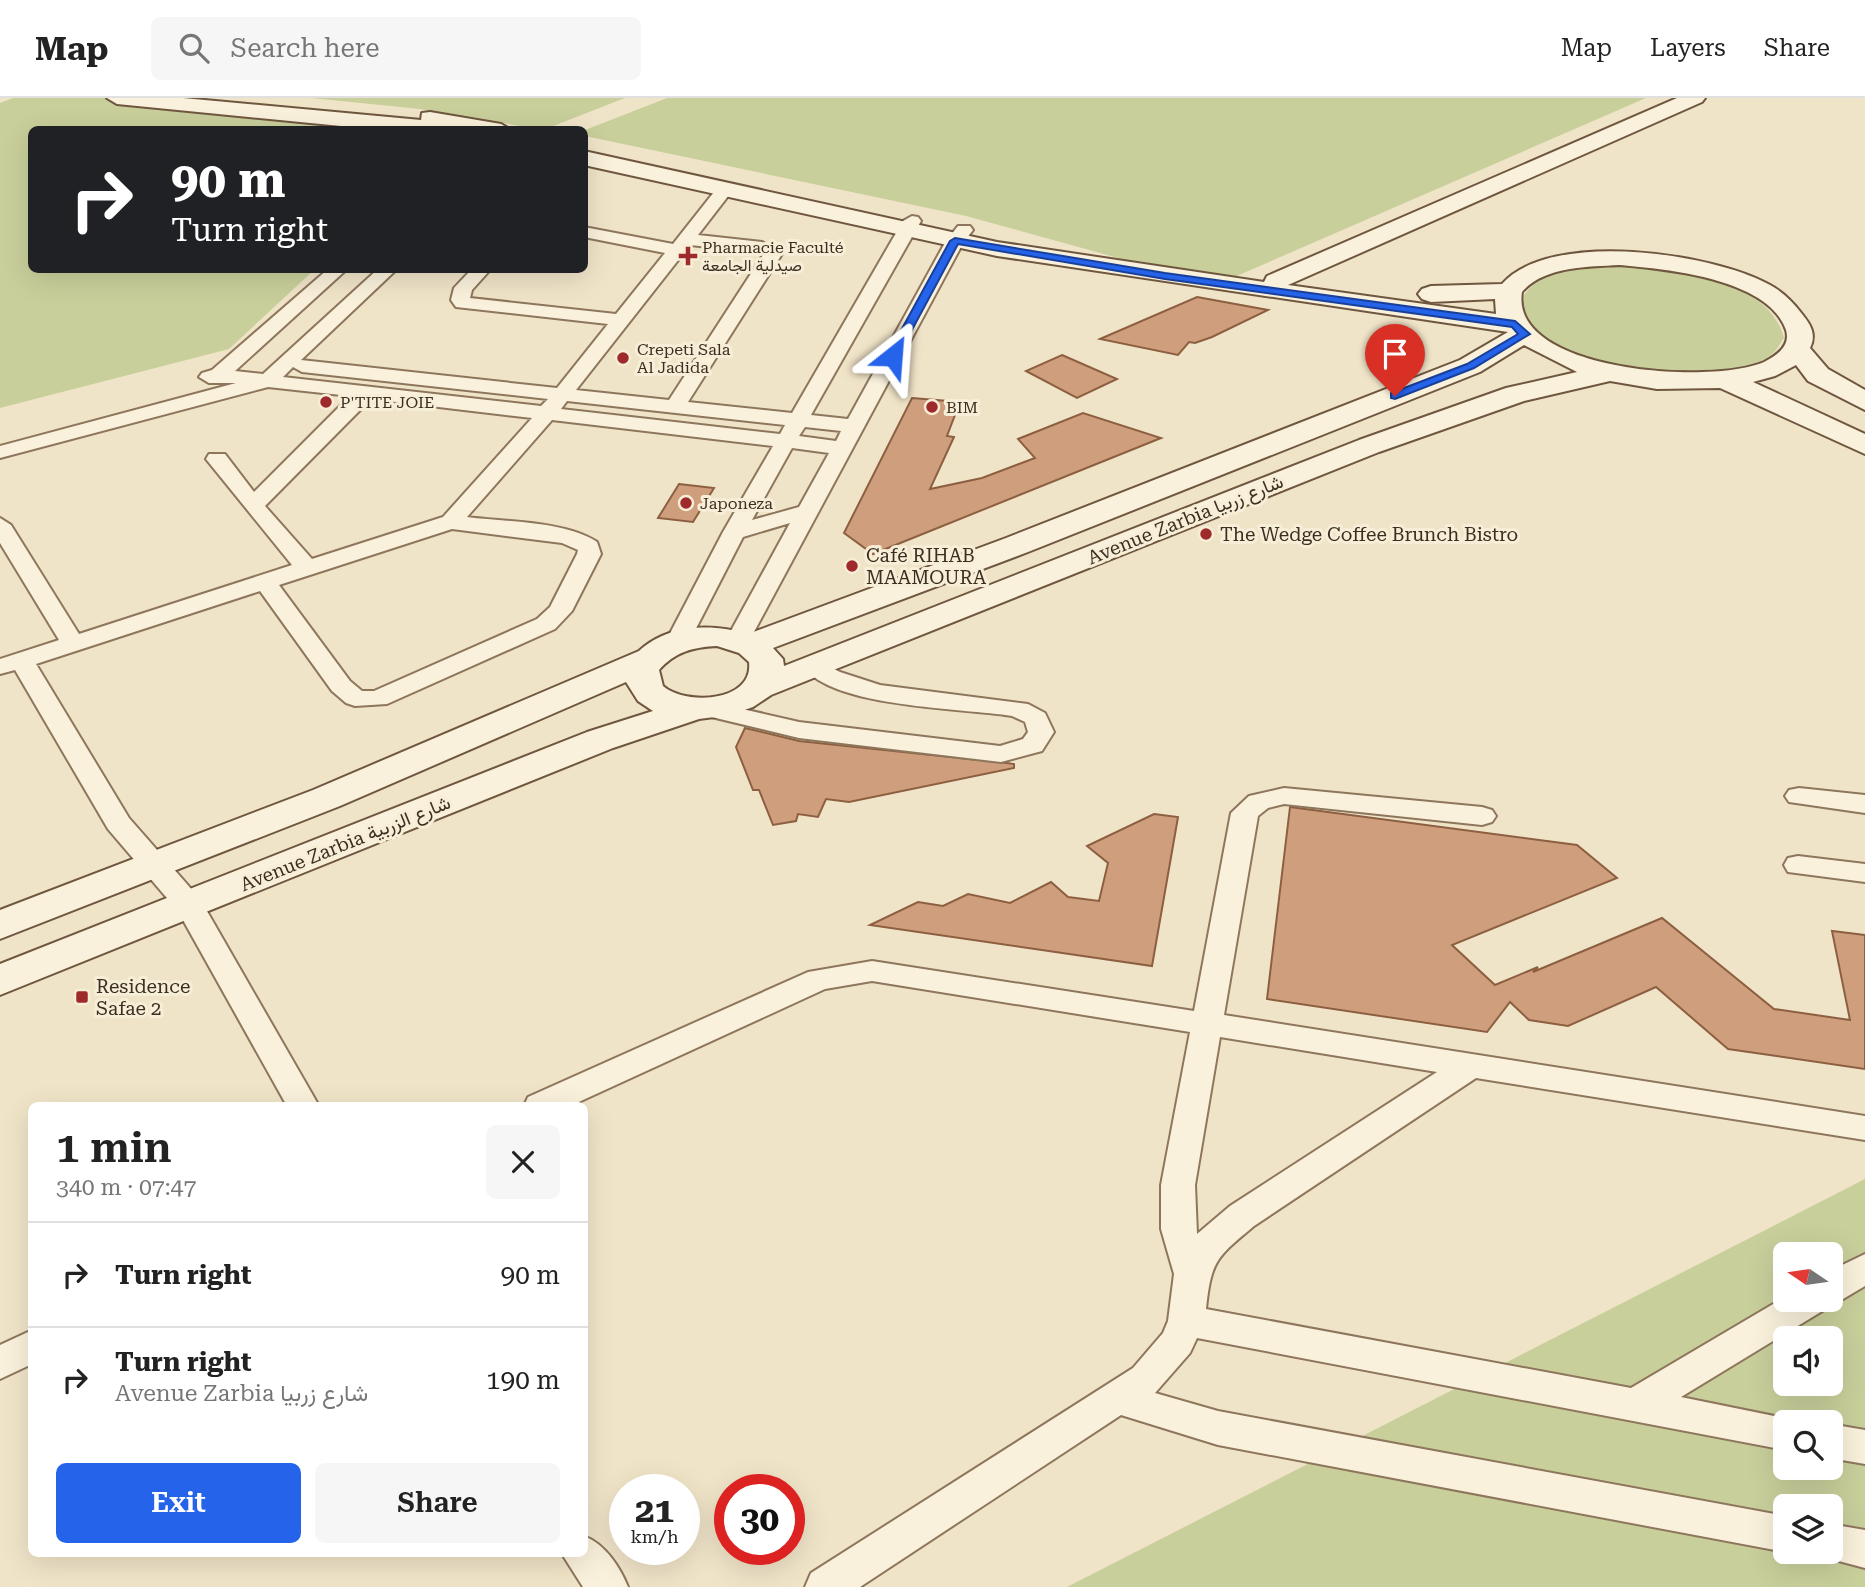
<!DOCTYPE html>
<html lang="en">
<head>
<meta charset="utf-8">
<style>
	:root { --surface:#fff; --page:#f6f6f6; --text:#222; --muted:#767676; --line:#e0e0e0; --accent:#2563eb }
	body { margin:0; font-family:"Roboto Serif",Vazirmatn,serif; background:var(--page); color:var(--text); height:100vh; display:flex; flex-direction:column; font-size:26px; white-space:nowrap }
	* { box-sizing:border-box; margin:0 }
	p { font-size:23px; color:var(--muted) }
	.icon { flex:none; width:38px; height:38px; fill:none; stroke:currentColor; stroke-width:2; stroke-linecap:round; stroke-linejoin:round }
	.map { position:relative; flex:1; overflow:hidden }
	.sheet { position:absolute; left:28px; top:1004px; width:560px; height:455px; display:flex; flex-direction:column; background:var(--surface); border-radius:10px; box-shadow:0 7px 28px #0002 }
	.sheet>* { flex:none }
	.top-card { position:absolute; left:28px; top:28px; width:560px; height:147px; border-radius:10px; box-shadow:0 7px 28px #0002; background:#202124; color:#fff; overflow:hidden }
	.needle { width:46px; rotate:283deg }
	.tools { position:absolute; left:1773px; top:1144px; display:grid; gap:14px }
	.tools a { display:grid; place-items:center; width:70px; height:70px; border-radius:10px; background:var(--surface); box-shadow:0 7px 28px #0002; font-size:35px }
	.speed { position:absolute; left:609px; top:1376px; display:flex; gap:14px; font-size:35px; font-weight:700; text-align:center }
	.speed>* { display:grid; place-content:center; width:91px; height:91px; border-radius:50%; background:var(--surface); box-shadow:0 7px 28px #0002; line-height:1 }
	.speed small { font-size:18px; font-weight:400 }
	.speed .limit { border:10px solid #d22; background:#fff; color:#111 }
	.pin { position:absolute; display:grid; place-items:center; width:60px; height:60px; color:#fff; margin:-72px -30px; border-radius:50% 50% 50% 0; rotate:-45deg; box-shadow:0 0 7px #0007 }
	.pin .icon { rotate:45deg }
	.me { position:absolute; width:77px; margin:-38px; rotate:28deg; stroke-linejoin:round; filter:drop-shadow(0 0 5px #0008) }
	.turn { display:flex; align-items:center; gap:24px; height:147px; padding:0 28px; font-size:32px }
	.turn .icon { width:91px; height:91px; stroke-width:2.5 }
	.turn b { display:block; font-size:49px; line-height:60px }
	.round { display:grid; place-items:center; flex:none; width:74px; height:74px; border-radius:10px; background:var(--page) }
	.overview { display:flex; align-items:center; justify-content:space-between; height:119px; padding:0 28px }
	h1 { font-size:42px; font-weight:600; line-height:52px }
	.action { display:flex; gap:14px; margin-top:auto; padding:14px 28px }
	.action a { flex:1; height:80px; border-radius:10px; background:var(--accent); color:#fff; font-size:28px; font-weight:600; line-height:80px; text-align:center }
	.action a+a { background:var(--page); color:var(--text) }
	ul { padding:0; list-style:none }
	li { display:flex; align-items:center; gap:21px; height:105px; padding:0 28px; border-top:2px solid var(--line) }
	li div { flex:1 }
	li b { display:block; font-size:26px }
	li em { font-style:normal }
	header { display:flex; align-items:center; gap:42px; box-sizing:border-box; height:98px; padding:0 35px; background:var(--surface); border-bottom:2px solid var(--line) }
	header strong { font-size:33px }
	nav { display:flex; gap:38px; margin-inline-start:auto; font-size:24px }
	.search { width:490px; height:63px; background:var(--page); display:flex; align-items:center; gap:18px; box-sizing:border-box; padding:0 24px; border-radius:10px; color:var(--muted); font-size:26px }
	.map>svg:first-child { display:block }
</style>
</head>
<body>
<header>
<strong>Map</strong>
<div class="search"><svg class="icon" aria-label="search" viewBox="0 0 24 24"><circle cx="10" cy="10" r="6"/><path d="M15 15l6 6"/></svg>Search here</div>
<nav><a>Map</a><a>Layers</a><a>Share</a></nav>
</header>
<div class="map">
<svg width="1865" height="1489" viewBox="0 0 1865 1489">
	<rect width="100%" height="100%" fill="#f0e4c8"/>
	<path fill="#c9cf9b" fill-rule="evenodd" d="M13,0H138L394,31L32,32V172H314L229,251L0,310V5Z
		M311,0H625L543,32L420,11Z
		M667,0H1646L1216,187L966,118L585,38V32Z
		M1615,166C1669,169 1768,178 1784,240C1780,245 1777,253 1771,257C1725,292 1551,275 1524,219C1522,215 1521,208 1520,204C1539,168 1578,168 1615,166Z
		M1865,1081V1489H1067ZM1785,1157H1830V1202H1785ZM1785,1241H1830V1286H1785ZM1785,1325H1830V1370H1785ZM1785,1409H1830V1454H1785Z"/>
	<path fill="#cf9f7d" stroke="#8d5f41" stroke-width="2" d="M1197,199L1268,212L1212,239L1195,245L1189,244L1178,257L1100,241Z
		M1062,257L1117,281L1077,300L1026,273Z
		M912,300L960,304L947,338L954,339L930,391L982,380L1035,360L1018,341L1083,315L1161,340L873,456L844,435Z
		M679,386L714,390L693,424L658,420Z
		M745,630L799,643L1007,665L1014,666V670L849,704L826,701L818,719L798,716L796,723L773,727L759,692H753L736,649Z
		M1290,709L1577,747L1617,780L1452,847L1495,887L1538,869L1533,874L1662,820L1774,911L1850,922L1832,833L1865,837V971L1728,951L1656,889L1568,928L1529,922L1510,904L1487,934L1267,901Z
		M1154,716L1178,719L1152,868L870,827L918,804L943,808L968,796L1010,805L1051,784L1068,799L1099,803L1108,765L1087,748Z"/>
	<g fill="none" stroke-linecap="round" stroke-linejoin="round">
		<defs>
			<path id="street" d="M724,88L732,93L698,137L762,144L782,156L688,304L792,315L903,123L912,118L918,119L921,123L811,317L848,321L946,143L958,128H970L973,132L963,145L747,547H729L726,542L790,425L743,439L687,548H669L666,543L723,434L773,348L552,322L467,419C505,424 566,423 597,444L601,456L572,513L555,531L387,606L355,608L346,605L332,593L260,493L36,566L129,720L200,801L319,1008H287L178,813L108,731L15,572L0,576V561L59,542L0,445V420L11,427L79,536L292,467L206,361L209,356H225L254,394L350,298L268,289L0,360V348L236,285H209L199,279L202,275L212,272L327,172H346L235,273L263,276L377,172H396L301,262L557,290L608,226L456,209L451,202L454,190L471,172H490L472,192L470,200L616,216L665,155L584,139V129L673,146L718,89ZM690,147L757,154L763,157L669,302L576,292ZM293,269L302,274L548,301L541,308L283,279ZM371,301L532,320L443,419L312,461L265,408ZM567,303L785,327L780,336L561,311ZM805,329L841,333L836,343L799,338ZM792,350L829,355L799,409L752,422ZM452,431L562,445L578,452L577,456L550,509L537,521L374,593H362L350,583L279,487Z
				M815,561L840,574L880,587L1028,606L1045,615L1054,634L1042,653L1001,664L799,640L699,616L695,611L699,606L708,603L799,624L1000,648L1023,641L1028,634L1025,624L1012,618C963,610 832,610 803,568L806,563Z
				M1284,690L1482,709L1492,712L1496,718L1492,724L1482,727L1284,706L1268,710L1258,718L1224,917L1865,1018V1042L1476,980L1254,1128C1217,1159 1211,1162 1206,1211L1631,1290L1785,1199V1202H1830V1173L1865,1156V1188L1843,1201L1828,1205L1824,1212L1681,1299L1799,1323L1785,1325V1352L1197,1240L1190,1255L1155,1295L1218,1313L1785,1418V1454L1218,1347L1121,1317L860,1489H805L811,1475L1133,1270L1163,1235L1168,1223L1174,1176L1161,1131V1087L1190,934L872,883L825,891L570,1008H524L528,999L808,874L872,863L1194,913L1231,715L1249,698ZM1220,939L1437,974L1230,1108L1197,1136L1195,1087Z
				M1799,690L1865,697V715L1789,704L1785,698L1789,692Z
				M1798,758L1865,766V784L1788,774L1784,767L1788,760Z
				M28,1234L32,1236V1266L0,1281V1247Z
				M1830,1326L1865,1332V1366L1830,1360Z
				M1830,1426L1865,1432V1470L1816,1457L1815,1454H1830Z
				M584,1438C605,1446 620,1469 628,1489H583L562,1456H584Z"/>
			<path id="secondary" d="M107,0H183L421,22L422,15L430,14L501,26L511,32H382L117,6Z
				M1677,0H1705L1702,4L1288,187L1496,216L1495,201L1431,204L1422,201L1418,196L1422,191L1431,188L1502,186C1550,131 1713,155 1770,187C1783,194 1793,204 1802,216C1810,226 1817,236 1810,250L1828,271L1865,292V312L1808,283L1796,267L1775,278L1753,284L1865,336V356L1720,290L1657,291L1610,283L1524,303L1379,354L771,597L753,609L730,617L699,621L613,650L0,897V866L587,634L653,613L638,603L626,584L340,708L0,841V812L313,692L639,553C668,526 712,525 748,536L1006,440L1460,262L1508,234L997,158L584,67V53L997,144L1264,184L1267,178ZM1619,167C1665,171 1768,180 1786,232C1791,248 1776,258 1764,264C1712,287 1509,274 1522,194C1544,168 1588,169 1619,167ZM1524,247L1577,274L1506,290L1359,342L784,568L783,561L773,550L1028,454L1480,274ZM717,548L739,555L749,564C754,604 686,608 663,588L659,572C675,554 693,549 717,548Z"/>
		</defs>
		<use href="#street" stroke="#8d765c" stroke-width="4"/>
		<use href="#secondary" stroke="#6f573f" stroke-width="4"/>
		<use href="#street" fill="#faf1dc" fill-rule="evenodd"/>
		<use href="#secondary" fill="#faf1dc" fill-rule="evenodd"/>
	</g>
	<path fill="#2563eb" stroke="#184099" stroke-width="2" d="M955,140L1165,175L1515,223L1530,236L1474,270L1395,301L1391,300V295L1467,266L1518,236L1512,229L1165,181L958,146L898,258L889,261L887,258L950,143Z"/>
	<g fill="#9e2a2b" stroke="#f7eed8" stroke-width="2.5">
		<path d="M684.5 147.5h7v7h7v7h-7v7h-7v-7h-7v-7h7z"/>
		<circle cx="623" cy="260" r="7"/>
		<circle cx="326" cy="304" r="7"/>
		<circle cx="932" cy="309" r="7"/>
		<circle cx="686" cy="405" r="7"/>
		<circle cx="1206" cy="436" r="7"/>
		<circle cx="852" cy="468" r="7"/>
		<rect x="75" y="892" width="14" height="14" rx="3.5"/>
	</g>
	<g text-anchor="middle" stroke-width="6" stroke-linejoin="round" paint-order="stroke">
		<g font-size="16" fill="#3d2e20" stroke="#f7eed8" text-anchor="start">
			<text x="702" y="155">Pharmacie Faculté<tspan x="702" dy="18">صيدلية الجامعة</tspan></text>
			<text x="637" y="257">Crepeti Sala<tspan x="637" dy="18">Al Jadida</tspan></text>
			<text x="340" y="310">P'TITE JOIE</text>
			<text x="946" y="315">BIM</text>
			<text x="700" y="411">Japoneza</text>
		</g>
		<g font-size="19" fill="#3d2e20" stroke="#f7eed8">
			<text transform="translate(1185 421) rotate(-22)" y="7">Avenue Zarbia شارع زربيا</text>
			<text transform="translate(345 745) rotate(-22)" y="7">Avenue Zarbia شارع الزربية</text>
		</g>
		<g font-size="19" fill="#3d2e20" stroke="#f7eed8" text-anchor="start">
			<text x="1220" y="443">The Wedge Coffee Brunch Bistro</text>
			<text x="866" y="464">Café RIHAB<tspan x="866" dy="22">MAAMOURA</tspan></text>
			<text x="96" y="895">Residence<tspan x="96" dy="22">Safae 2</tspan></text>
		</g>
	</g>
</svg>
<div class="tools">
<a><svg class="needle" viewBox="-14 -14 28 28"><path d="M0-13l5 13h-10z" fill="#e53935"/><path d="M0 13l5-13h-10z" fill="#767676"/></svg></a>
<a><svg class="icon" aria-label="sound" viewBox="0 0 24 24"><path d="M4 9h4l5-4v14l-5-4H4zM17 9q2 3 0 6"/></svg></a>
<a><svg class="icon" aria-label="search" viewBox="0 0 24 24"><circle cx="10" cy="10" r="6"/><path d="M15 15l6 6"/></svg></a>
<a><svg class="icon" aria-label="layers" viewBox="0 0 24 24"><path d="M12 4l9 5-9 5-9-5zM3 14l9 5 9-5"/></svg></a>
</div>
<div class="speed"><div>21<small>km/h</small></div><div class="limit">30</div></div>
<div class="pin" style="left:1395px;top:298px;background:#d93025"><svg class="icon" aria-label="arrive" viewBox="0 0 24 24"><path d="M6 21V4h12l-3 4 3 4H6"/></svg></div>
<svg class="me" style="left:893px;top:258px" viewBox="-20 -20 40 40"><path d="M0-17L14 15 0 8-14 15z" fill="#2563eb" stroke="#fff" stroke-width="4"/></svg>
<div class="top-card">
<div class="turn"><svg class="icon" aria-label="right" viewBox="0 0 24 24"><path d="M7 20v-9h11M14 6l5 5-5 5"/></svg><div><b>90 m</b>Turn right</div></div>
</div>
<section class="sheet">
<div class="overview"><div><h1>1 min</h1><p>340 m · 07:47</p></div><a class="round"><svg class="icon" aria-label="close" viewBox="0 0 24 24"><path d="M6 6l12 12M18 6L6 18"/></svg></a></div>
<ul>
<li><svg class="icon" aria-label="right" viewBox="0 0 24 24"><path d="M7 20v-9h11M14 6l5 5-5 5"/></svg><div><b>Turn right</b></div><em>90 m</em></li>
<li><svg class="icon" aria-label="right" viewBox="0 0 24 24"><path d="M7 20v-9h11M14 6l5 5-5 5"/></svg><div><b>Turn right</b><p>Avenue Zarbia شارع زربيا</p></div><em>190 m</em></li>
</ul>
<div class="action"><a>Exit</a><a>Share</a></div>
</section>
</div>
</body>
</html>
